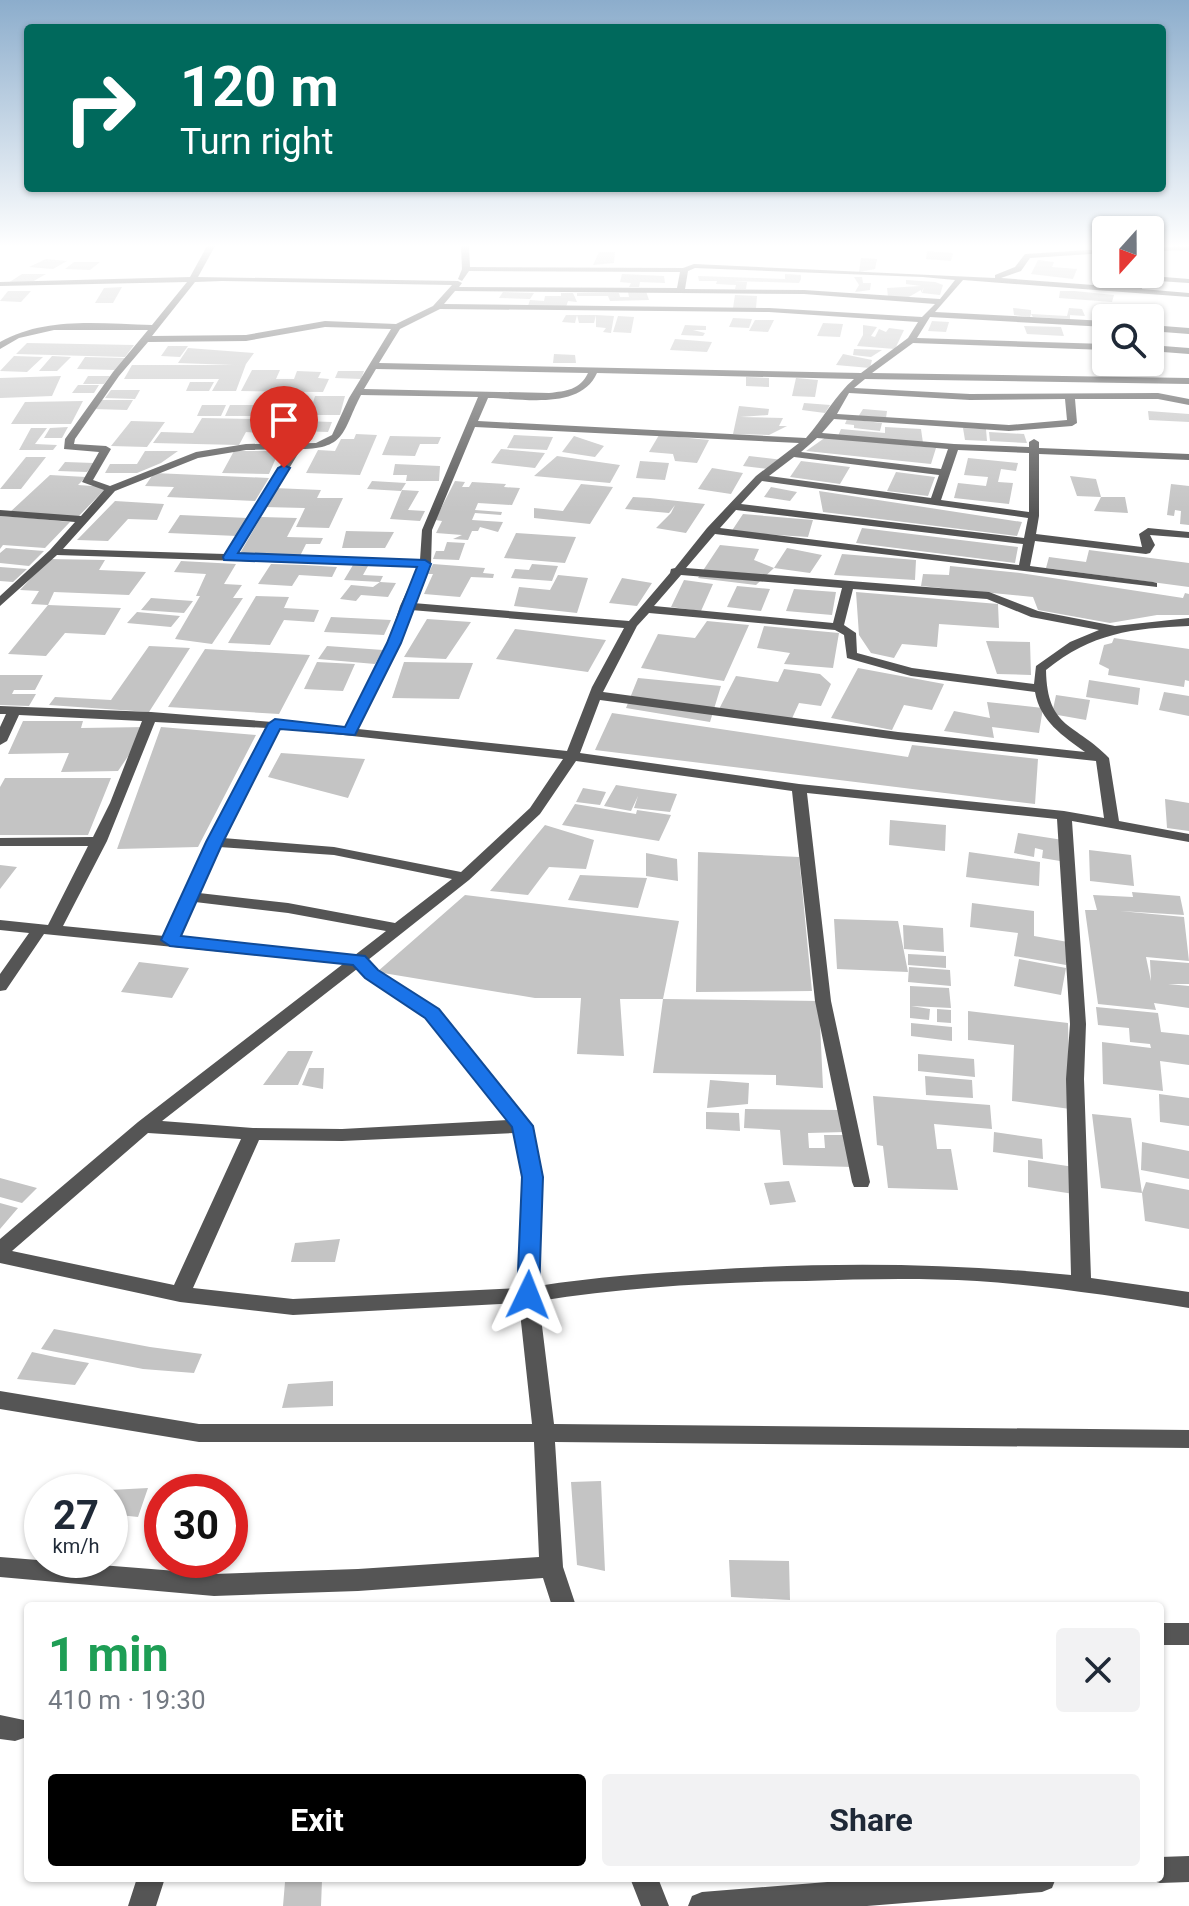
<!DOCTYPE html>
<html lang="en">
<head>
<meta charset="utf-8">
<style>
	:root { --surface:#fff; --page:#f2f2f3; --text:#1f2937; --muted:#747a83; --accent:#000 }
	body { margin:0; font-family:Roboto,sans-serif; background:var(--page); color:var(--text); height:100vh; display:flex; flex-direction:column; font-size:30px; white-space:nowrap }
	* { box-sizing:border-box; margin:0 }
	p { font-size:26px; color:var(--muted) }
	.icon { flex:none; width:44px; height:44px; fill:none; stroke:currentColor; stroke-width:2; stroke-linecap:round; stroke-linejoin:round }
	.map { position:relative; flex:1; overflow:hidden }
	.drawer { position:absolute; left:24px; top:1602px; width:1140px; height:280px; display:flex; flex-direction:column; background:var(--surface); border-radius:8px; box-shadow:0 2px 6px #0004 }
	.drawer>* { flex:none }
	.top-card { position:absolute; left:24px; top:24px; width:1142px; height:168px; border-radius:8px; box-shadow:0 2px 6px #0004; background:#00695c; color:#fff; overflow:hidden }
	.needle { width:52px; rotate:201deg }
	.controls { position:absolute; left:1092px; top:216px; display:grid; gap:16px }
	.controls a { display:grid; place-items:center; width:72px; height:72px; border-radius:8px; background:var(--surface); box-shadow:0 2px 6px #0004; font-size:40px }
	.speed { position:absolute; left:24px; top:1474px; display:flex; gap:16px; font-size:40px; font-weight:700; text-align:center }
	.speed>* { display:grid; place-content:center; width:104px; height:104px; border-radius:50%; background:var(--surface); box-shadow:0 2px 6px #0004; line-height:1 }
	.speed small { font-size:20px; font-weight:400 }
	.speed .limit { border:12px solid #d22; background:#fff; color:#111 }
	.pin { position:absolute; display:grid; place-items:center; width:68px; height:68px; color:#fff; margin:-82px -34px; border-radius:50% 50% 50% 0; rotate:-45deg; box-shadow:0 0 8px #0007 }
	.pin .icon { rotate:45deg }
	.me { position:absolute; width:88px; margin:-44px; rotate:2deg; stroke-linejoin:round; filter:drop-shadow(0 0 6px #0008) }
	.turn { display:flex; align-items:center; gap:28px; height:168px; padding:0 24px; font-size:36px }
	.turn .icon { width:104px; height:104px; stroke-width:2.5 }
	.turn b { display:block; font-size:56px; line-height:68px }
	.round { display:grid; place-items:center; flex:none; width:84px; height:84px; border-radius:8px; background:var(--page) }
	.overview { display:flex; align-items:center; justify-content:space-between; height:136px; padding:0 24px }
	h1 { font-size:48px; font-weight:700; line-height:60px; color:#1e9e55 }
	.primary-button { display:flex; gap:16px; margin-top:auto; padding:16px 24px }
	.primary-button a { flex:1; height:92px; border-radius:8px; background:var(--accent); color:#fff; font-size:32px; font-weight:700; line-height:92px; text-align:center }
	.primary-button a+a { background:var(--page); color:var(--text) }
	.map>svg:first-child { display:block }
</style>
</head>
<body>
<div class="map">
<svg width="1189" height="1906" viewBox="0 0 1189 1906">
	<rect width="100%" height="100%" fill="#fff"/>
	<path fill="#c4c4c4" d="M927,251L953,253L951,261L926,259Z
		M599,252H615L614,263L593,265Z
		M861,258L877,259L875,269L859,272Z
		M46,259L67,261L53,269L29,267Z
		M1038,260L1054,262L1052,267L1077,269L1073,279L1031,274Z
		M74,262H100L90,270L65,269Z
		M22,274H46L32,282L8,283Z
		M622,274L664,276L665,283L640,282L639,287H629L631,283L620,282Z
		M785,274L801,275V279L799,283L734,281L747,282L746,289H735L736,285L716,284L717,281H699L698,276L785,279Z
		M854,277H862L863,283H871L870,290L855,292L859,285Z
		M906,280L935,282L943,285L940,295L922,293L924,287L921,293V290L907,298L888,297L887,288L921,286L906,284Z
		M122,287L113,303H95L104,288Z
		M8,291H31L21,302L0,301Z
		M646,291L649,300L610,301L608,296H577V293H619L620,297H629L628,292Z
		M1060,291H1074L1114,295L1112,302L1059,298Z
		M503,292L534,293L530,299L499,298Z
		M561,293H573L577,302L568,301L566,307L528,306L530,300L544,301L545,296H561Z
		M735,295L757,296L756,308H733Z
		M1013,308L1031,310V314L1067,316L1069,308L1082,309L1085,316L1070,315V319L1033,317L1031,314L1030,317L1014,315Z
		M566,315H596L614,316L611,333L603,332L606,328L596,327V315L594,323H579L577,315L575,323L562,322Z
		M618,316L634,317L631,333L613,332Z
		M733,318L752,319L749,328L729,327Z
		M755,320H774L768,332L749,331Z
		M932,321L949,322L946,332L928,331Z
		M823,323L843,324L840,337L817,336Z
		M685,325L706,326V330H693L705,333L703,336L681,335Z
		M863,325L877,327L871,336L875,337L879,329L886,332L889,328L904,330L895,349L857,346L863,335Z
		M1024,326L1061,327L1064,336L1027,334Z
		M675,339L712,342L707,352L670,350Z
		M27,343L134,345L125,357L16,354Z
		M168,346H188L180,357L161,356Z
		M188,348L254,353L246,364L236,391H212L219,379H124L132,365H233L178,363Z
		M854,349L882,350L871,357L853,355Z
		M554,354L575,355L576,363H553Z
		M843,354L872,360L870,368L836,365Z
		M1150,355L1161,367H1130L1127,362H1150Z
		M14,356L43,357L27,372L0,371Z
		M52,356L71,357L57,371H39Z
		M85,357L125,358L116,370L77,369Z
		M252,370H280L276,379H294L297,371L321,372L318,378L329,379L323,392L241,391Z
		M338,371H364L361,379L335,378Z
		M61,376L52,396L0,398V378Z
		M88,376H110L104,384H83Z
		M746,377L769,378V387L746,386Z
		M796,378L818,380L815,397L792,396Z
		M190,382H214L209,391H186Z
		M78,385H99L94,393H72Z
		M111,390H140L135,399L105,398Z
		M315,396H345L340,415H308L309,410H286L287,406H312Z
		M101,400H133L127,410L94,409Z
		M83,401L71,424H11L25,402Z
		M804,403L830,405L825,413L802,410Z
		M202,405H226L221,416H197Z
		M230,405H257L253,416H225Z
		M739,406L769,409L768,415L740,417L783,418L779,426H787L769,435L733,434Z
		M863,409L887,411L886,418L858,417Z
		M1148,411L1189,414V422L1149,420Z
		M202,418L253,419L252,422H299L293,436L246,432L239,445L153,443L161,432L193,433Z
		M847,419L882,423L880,431L854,428V425L845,424Z
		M131,421L165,422L147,447L111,446Z
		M303,421L332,422L328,432L298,431Z
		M68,427L62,438H44L50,428Z
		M885,427L921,429L923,443L838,436L841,429L885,433Z
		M31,428H47L35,444L57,445L53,450H19Z
		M963,428L986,429L987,441L965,440Z
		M989,432L1024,434L1027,443L990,441Z
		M356,434L377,435L360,475L306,473L318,450L335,451L341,439H354Z
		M514,435L553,437L547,450L507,448Z
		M659,435L709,440L697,463L675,461L673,454L649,452Z
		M390,436L441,437L438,444H420L415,456L382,455Z
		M574,436L604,446L595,457L562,452Z
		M826,437L936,448L931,464L806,451Z
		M501,449L545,453L535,468L491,463Z
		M145,451H178L161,463L137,473H105L110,464H137Z
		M234,451H279L269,474L222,473Z
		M557,456L620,465L610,483L534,476Z
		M749,456L783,460L768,469L743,466Z
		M26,457H46L21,489H0Z
		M968,458L1018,463L1016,471L1001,469L998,482L1013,483L1009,504L954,498L958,483L986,486L988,477L964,475Z
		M640,461L669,463L665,480L636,478Z
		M801,461L850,467L840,484L790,477Z
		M65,462L94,463L87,472L58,471Z
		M395,464L440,466L439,481H406L407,475H393Z
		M712,468L743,473L731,494L698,489Z
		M896,472L935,477L928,496L887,491Z
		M154,473L269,478L255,501L167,497L174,487L145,486Z
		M50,475L86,477L78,485L107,487L77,518L9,513Z
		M1070,476L1096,479L1101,497L1077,496Z
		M372,481L406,483L401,491L367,489Z
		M455,481L465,482L462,487H469L472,482L506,484L504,487L520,488L512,505L478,503L475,510L502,512L501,515L475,513L472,520L503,522L498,532L480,527L478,531H472L468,540L453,539L462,535L436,533L442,521L435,520Z
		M581,484L613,487L590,524L534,518V508L563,511Z
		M1171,484L1189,486V525L1180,524L1181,511L1175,510L1174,516L1167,515Z
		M771,487L797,492L790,501L764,497Z
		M274,488L321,490L317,498H343L329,528L296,527L305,508L264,507Z
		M402,490L419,491L408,510L425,511L420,521L390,519Z
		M819,491L1022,522L1017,536L823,512Z
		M633,497L650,498L705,504L686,533L656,528L671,513L675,505L669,513L625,509Z
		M1101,497H1125L1128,513L1094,511Z
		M115,501L164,504L157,520L128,519L108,541L77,540Z
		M743,514L813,520L808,537L731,532Z
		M180,515L248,518L237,536L168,533Z
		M0,516L29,518L70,522L45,548L3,545L0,549Z
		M261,517L297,518L287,537L323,538L320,544H306L299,558L239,555Z
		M862,528L1018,547L1015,563L856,543Z
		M346,531L394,532L385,548H342Z
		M516,533L576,537L565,563L504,558Z
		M447,542L465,543L459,560L433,559L436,551H444Z
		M720,545L759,549L754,560L774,568L787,548L822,555L810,573L774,568L756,585L698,578Z
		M6,548L44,551L29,566L0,563V553Z
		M1089,550L1189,563V587L1046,568L1049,557L1086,562Z
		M842,554L916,560L915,580L834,575Z
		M49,559L105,560L99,570L146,572L129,595L54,592L48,605L31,604L39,591L20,590Z
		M181,561L236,564L224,584L242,585L233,598H243L212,644L175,639L200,596H196L206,574L174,572Z
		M271,564L304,565L337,567L332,577L299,575L292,586L258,584Z
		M433,564L485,568L483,573L494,574L493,578L471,577L460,597L424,594L433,574H428Z
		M532,564L558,566L552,581L511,578L515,569L529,570Z
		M353,565L368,566L363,575L383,576L380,582L344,580Z
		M950,566L1020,573L1183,598L1185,593L1189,594V615H1157L1110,623L1038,610L1033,597L921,586L923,574L949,575Z
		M0,567L27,569L13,582L0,581Z
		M558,575L588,578L577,613L514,606L519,587L550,590Z
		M622,578L652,583L637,606L609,603Z
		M684,580L713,584L701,611L671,607Z
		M380,582L396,583L388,597L361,595L356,601L340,599L351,585L373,587Z
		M737,586L770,589L761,611L727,607Z
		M794,589L836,592L832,615L786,611Z
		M856,592L998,604L999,628L939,624L937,647L902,644L894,658L871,653L859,635Z
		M256,596L289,597L284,608L319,610L314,622L284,620L270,645L228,643Z
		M151,598L193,601L184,613L141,610Z
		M48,605L121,608L105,635L65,633L46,656L8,654Z
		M137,612L180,616L171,627L127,623Z
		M331,617L391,620L384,635L324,632Z
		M427,619L471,622L446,659L404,657Z
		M707,621L749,625L724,681L641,668L658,634L695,638Z
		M764,626L839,633L833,668L784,664L790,653L757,648Z
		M515,629L606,640L588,672L496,659Z
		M1114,638L1189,649V681L1185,680L1184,687L1108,675L1109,669L1099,664L1104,645L1112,643Z
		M986,641L1030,642L1031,675L997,674Z
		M149,646L190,648L149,712L49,705L55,697L111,700Z
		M327,646L383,650L375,664L318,659Z
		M205,649L310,655L279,714L168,707Z
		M317,662L355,664L343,691L304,689Z
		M404,662L473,663L459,699L392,698Z
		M858,668L944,684L932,710L904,705L892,730L831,718Z
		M784,669L820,674L831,684L821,706L799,703L789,725L717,713L736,676L778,682Z
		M0,675H43L35,690H14L12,694H36L29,706L0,705Z
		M638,678L721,686L710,722L626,708Z
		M1089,680L1140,688L1138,705L1086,697Z
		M1164,692L1189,696V716L1159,710Z
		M1056,695L1090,700L1086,720L1052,714Z
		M987,702L1043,708L1039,733L992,727L994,738L944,731L954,711L990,718Z
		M612,713L908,757L912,745L1038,759L1035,804L595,750Z
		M23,721H83L81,728L148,727L118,771L61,772L69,753L8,754Z
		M161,727L256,735L198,847L117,849Z
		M281,753L365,759L348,798L268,777Z
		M5,778H111L88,835H0V787Z
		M616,785L642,789L677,794L670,812L634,808L638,796L631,811L604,806Z
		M583,788L606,792L600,805L576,802Z
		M1165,799L1189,803V831L1167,828Z
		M575,804L636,814L637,810L671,815L659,841L562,825Z
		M890,820L946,825L945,851L889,845Z
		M545,825L594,840L586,869L549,867L528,895L490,891Z
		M1018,833L1063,840L1060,861L1042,858L1043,850L1035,848L1034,857L1014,853Z
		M1089,850L1131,855L1134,886L1090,881Z
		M698,852L799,857L812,991L696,992Z
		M969,852L1040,862L1039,886L966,877Z
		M646,853L677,859L678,881L646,876Z
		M0,865L17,867L0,889Z
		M580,875L647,878L638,908L568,900Z
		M1132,892L1180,896L1184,915L1120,911L1184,917L1189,961L1146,957L1151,981L1150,960L1189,963V984H1168L1189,986V1008L1154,1003L1156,1010L1098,1004L1085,910H1097L1093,895L1133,897Z
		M465,895L679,921L663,999L819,1001L823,1088L776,1085V1075L653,1073L663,999H620L624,1056L577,1054L581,998H535L377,972Z
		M972,903L1034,911V936L1068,942L1066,965L1014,956L1018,933L970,927Z
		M834,919L898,921L908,972L837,969Z
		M903,925L943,928L944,952L904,949Z
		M908,954L946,956V968L908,965Z
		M1019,959L1066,968L1061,995L1014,986Z
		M139,962L189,968L172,998L121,992Z
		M909,967L950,970L951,986L908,982Z
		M910,986L949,988L951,1008L911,1006L930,1009L929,1020L910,1018Z
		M1096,1007L1158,1013L1161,1032L1189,1035V1065L1160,1061L1163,1091L1103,1084L1102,1042L1151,1048L1150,1044L1130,1042L1129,1028L1098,1025Z
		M937,1009L951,1010V1023L937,1022Z
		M968,1011L1068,1023L1070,1109L1012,1101L1014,1045L968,1040Z
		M911,1023L952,1027V1041L911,1036Z
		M288,1051H313L298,1085H263Z
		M918,1054L974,1059L975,1077L918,1071Z
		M309,1068H324L323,1089L302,1085Z
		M925,1076L972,1080L973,1098L926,1095Z
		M710,1080L749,1083L748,1104L707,1108Z
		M1159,1094L1189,1098V1126L1160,1122Z
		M873,1096L990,1105L992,1129L934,1124L937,1149H951L958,1190L888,1188L883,1146L877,1145Z
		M745,1109L841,1110L845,1132L808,1133L809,1148H825L824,1135H849L852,1167L783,1165L780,1130L744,1128Z
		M706,1112L739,1113L740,1131L706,1129Z
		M1092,1114L1131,1118L1142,1193L1146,1182L1189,1190V1229L1145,1221L1142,1193L1101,1188Z
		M994,1132L1042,1139L1043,1159L993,1152Z
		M1142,1142L1189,1151V1179L1141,1170Z
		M1028,1160L1074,1167V1194L1028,1187Z
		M0,1178L37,1188L22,1203L0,1197Z
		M789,1181L796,1202L770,1205L764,1183Z
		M0,1203L18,1208L0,1229Z
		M340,1239L335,1262H291L295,1243Z
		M54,1329L150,1347L202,1354L194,1373L143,1369L41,1349Z
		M32,1352L55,1357L89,1363L75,1385L17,1379Z
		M333,1381V1406L282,1408L288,1384Z
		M601,1481L605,1571L577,1565L571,1482Z
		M148,1488L138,1517L110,1514V1490Z
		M729,1560L789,1561L790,1600L731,1597Z
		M322,1880L321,1906H283L285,1882Z"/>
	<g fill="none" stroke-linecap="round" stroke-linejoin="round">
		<path fill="#555" fill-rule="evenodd" d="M207,246H215L198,277L458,281L462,283L459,287L677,288L680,272L469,271L462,281L458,279L462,269L461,246H469L470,267L683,268L694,264L995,278V275L1015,267L1025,254L1106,249V253L1030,258L1021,271L1001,278L1134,288L1135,277L1139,275L1189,279V283L1143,280L1142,289L1189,293V297L963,280L935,312L1106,321V327L930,317L917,338L1106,344V350L913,343L872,373L1189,378V384L865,379L854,388L970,394L1158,393L1189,399V405L1158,399H1075L1077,423L1072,426L1009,431L834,419L822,433L954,444L1029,447V442L1034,439L1039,442V448L1189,454V460L1039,454V516L1036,534L1142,547L1139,534L1148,528L1189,532V538L1150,535L1155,545L1150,553L1146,554L1035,541L1030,566L1153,582L1157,583V587L715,534L686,568L989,592L1038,611L1115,626L1189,618V626C1132,628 1092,633 1046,670C1047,730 1076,723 1109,758L1119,821L1189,834V842L1072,821L1086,1024L1084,1079L1091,1278L1189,1292V1308C1119,1297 1048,1286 977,1281C920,1278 863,1279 806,1281C717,1282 627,1287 539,1301L554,1424L1189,1430V1448L555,1442L563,1567L576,1606H552L543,1578L358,1591L214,1596L0,1577V1557L214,1574L358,1569L539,1557L534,1442H199L0,1409V1391L199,1424H532L519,1303L293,1315L180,1302L0,1263V1239L138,1122L343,964L44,934L6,990L0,991V974L29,933L0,930V920L48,925L88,846H0V838L93,837L110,803L142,721L19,715L7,741L0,745V727L6,714H0V706L151,712L346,728L388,643L400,606L418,567L57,555L0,606V596L50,550L75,522L0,516V510L81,516L104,490L82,482L99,452L64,449L65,439L113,372L148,330H54L19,338L0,349V342C47,316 101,324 152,325L187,282L0,286V282L190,277ZM695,268L923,277L955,280L940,299L804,290L685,289L688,271ZM222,281L452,285L433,306L396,324L325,321L246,335L152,336L195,282ZM455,291L804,294L935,304L922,317L769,308L444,304ZM440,309L769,312L918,322L908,338L861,373L379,363L400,329ZM325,327L391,329L349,398L332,435L316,443L246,444L196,452L110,486L93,480L111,449L106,446L74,444L75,439L119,376L148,342L246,341ZM376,369L588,373C580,390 566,391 549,393L364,389ZM597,373L854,379C836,394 823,419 806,438L478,421L488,398C521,398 580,411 597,373ZM849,393L970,400L1065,399L1067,420L1009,425L837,414ZM361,395L478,397L422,530L420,560L236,555L301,449C347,449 343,429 361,395ZM475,427L799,443L756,476L707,528L675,568L671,569L670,573L629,621L413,603L431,564L432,530ZM817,438L948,449L941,469L801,452ZM291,449L225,554L63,549L115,491L198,458L246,450ZM958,450L1029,453V512L941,500ZM794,457L939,475L931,498L769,476ZM762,481L1028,518L1024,538L741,504ZM736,510L1023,544L1019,565L720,528ZM681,575L842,588L833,623L654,606ZM853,589L987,599L1031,617L1099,630L1070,642L1036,666L1034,684L912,668L857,653L856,633L844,625ZM411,610L624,628L592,687L567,751L358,729L400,643ZM649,613L835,630L844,635L847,658L911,676L1035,692C1040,721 1063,736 1085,752L898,732L603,692L637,626ZM600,700L898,740L1096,761L1104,818L1064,811L799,784L580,753ZM155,722L267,728L207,842L164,936L63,926L107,841ZM279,728L563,759L530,808L461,872L334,847L223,838ZM576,761L792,791L815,1001L852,1182L854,1187H868L870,1182L831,1001L807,793L1057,819L1070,1024L1066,1079L1071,1275C948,1263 831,1262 707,1270C650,1273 595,1277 538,1286L541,1177L531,1126L438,1009L378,970L368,960L469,880L540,814ZM219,847L334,855L452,879L395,923L288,903L199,893ZM195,902L288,913L386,931L355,955L179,938ZM357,969L366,978L426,1017L508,1120L342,1129L253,1128L162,1121ZM148,1133L241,1139L174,1285L12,1251ZM514,1133L523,1177L518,1288L293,1299L193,1288L259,1140L342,1141Z
			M1189,246V250L1150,251V247Z
			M1150,325L1189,328V334L1150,331Z
			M1150,345L1189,348V354L1150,351Z
			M1160,1623H1189V1645H1160Z
			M0,1715L24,1720L28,1729L24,1738L15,1741L0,1739Z
			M1189,1856V1882L1160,1883L1150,1880L1160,1878V1857Z
			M137,1878H165L156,1906H128Z
			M630,1878H658L669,1906H641Z
			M877,1878H1056L1052,1888L1042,1892L867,1906H688L692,1896L702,1892Z"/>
	</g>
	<linearGradient id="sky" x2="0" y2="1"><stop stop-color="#8cadcc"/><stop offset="0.48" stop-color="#fff"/><stop offset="1" stop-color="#fff" stop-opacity="0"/></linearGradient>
	<rect width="1189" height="513" fill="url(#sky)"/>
	<path fill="#1a73e8" stroke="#114b97" stroke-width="2" d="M284,465L290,468L238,553L425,560L431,564L401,643L355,735L280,729L223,842L181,936L365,956L378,970L439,1009L533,1126L543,1177L539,1295L536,1301L528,1304L520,1301L517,1295L522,1177L512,1127L425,1018L365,978L353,965L170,946L161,940L206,842L268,724L275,719L345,727L387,643L417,567L224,560L223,557L278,468Z"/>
</svg>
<div class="controls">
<a><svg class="needle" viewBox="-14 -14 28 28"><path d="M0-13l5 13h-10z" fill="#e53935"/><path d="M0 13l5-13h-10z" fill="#747a83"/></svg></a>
<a><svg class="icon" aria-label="search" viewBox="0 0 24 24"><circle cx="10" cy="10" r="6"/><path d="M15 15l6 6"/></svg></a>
</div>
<div class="speed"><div>27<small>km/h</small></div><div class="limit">30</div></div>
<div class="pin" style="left:284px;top:468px;background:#d93025"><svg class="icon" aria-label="arrive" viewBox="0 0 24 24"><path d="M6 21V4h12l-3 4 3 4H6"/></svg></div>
<svg class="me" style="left:528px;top:1295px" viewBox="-20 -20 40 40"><path d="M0-17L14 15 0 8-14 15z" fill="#1a73e8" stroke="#fff" stroke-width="4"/></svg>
<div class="top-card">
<div class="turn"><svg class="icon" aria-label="right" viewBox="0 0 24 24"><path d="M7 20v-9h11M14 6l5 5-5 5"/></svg><div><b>120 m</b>Turn right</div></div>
</div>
<section class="drawer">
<div class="overview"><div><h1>1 min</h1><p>410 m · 19:30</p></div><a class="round"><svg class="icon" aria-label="close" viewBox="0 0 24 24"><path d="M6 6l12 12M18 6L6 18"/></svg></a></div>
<div class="primary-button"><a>Exit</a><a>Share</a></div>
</section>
</div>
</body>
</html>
